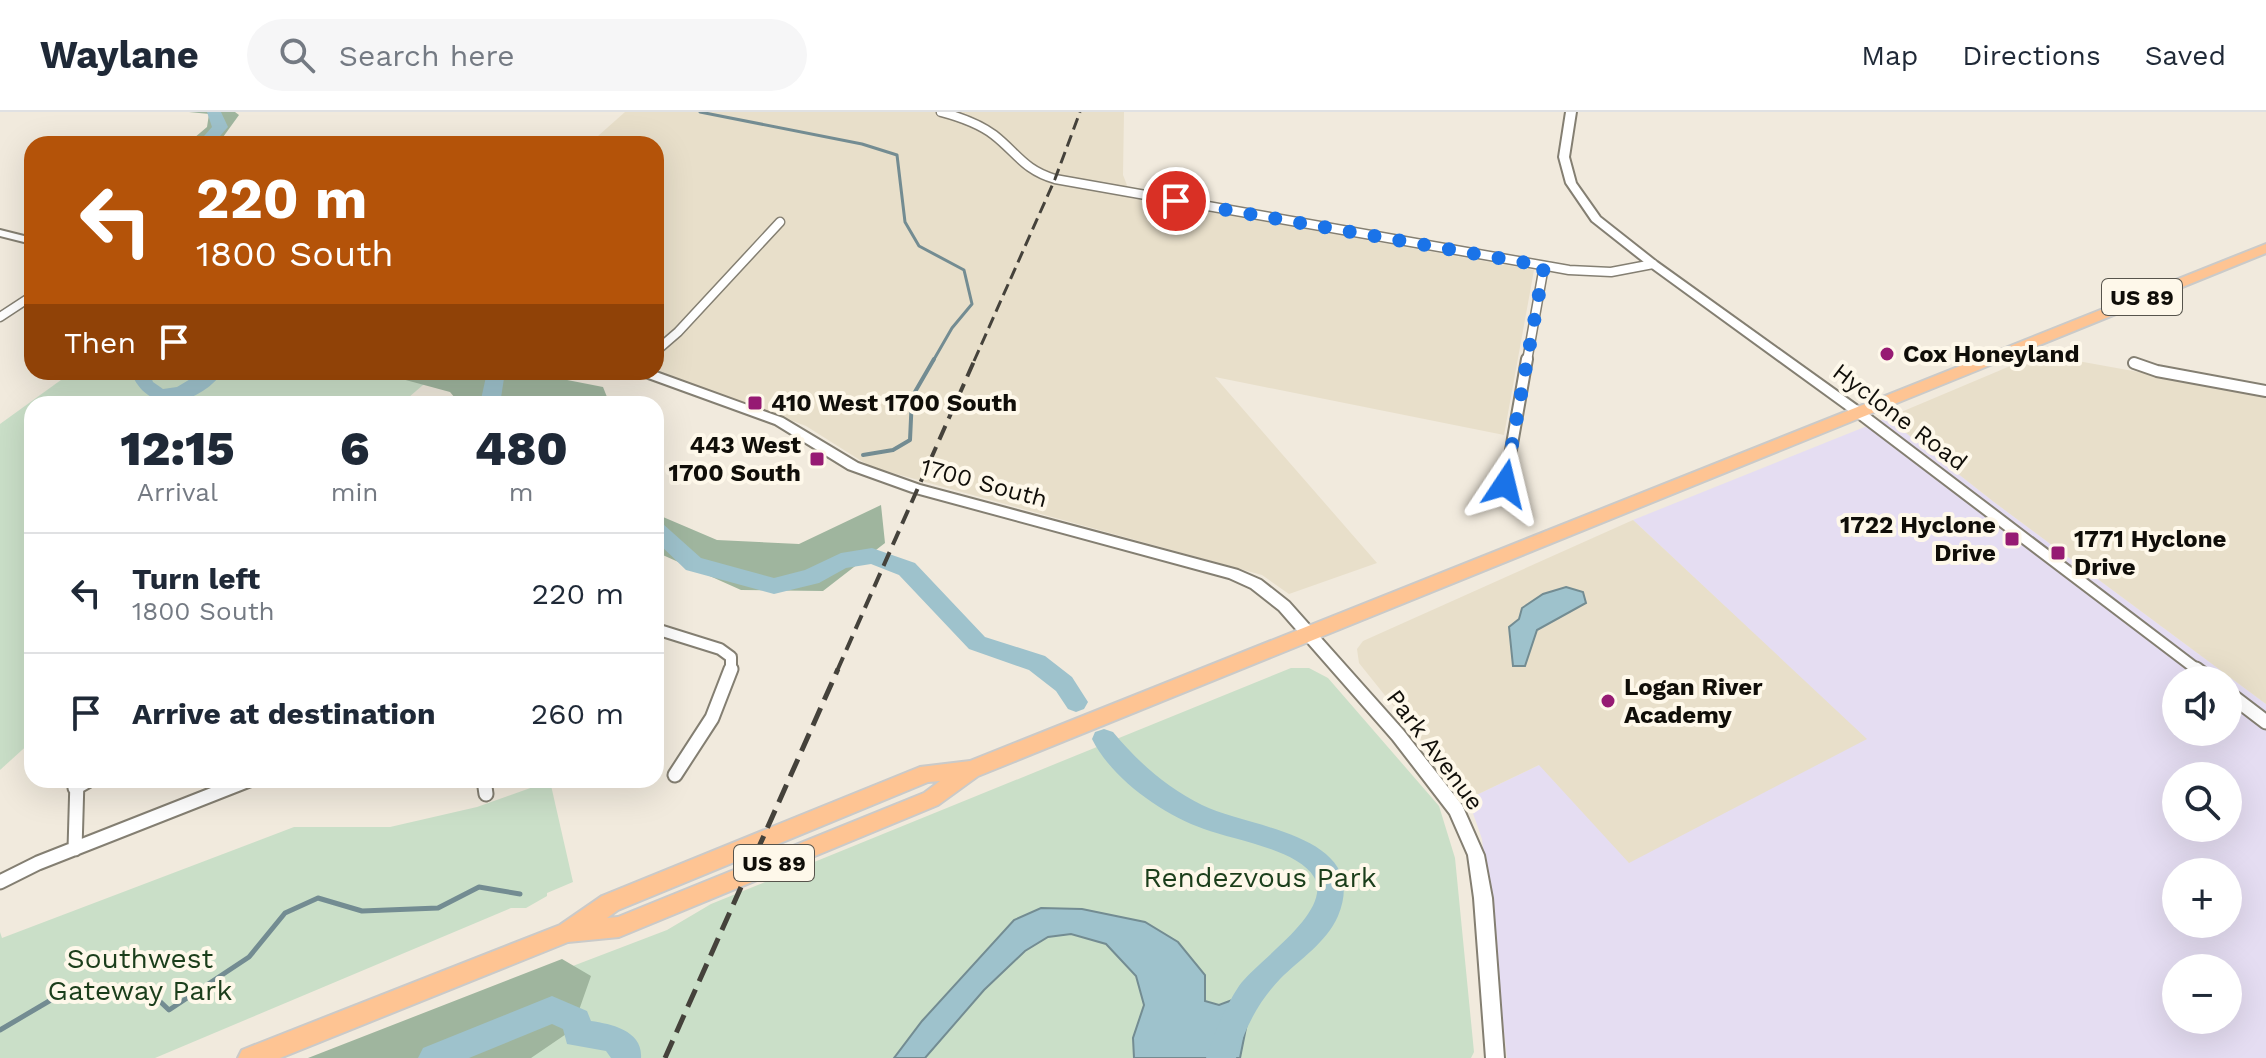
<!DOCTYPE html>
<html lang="en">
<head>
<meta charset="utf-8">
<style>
	:root { --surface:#fff; --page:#f6f6f7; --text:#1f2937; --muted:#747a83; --line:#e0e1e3 }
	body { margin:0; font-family:"Work Sans",sans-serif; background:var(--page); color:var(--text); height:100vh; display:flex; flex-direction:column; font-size:30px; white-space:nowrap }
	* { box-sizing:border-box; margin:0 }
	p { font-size:26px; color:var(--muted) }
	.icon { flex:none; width:44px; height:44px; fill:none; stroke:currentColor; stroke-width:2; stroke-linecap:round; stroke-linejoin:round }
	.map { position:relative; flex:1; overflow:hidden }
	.side { position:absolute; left:24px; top:284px; width:640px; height:392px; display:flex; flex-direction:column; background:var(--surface); border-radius:24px; box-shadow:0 8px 32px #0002 }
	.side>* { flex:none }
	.hud { position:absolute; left:24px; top:24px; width:640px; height:244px; border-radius:24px; box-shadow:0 8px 32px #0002; background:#b45309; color:#fff; overflow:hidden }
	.controls { position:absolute; left:2162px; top:554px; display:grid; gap:16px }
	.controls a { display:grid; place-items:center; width:80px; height:80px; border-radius:50%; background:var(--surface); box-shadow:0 8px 32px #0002; font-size:40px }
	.pin { position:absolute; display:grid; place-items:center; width:68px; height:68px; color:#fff; margin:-34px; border:4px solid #fff; border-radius:50%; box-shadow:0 2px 8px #0007 }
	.me { position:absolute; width:88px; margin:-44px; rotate:10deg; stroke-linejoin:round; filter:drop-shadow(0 0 6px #0008) }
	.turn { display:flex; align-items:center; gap:28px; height:168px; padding:0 40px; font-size:36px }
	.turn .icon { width:104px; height:104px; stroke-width:2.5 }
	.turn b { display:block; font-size:56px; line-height:68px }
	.then { display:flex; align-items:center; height:76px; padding:0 40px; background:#0003; gap:16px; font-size:30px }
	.eta { display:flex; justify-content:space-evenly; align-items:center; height:136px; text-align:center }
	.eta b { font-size:48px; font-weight:800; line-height:56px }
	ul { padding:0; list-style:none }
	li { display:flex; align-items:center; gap:24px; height:120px; padding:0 40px; border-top:2px solid var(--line) }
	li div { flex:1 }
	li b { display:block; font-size:30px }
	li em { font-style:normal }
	header { display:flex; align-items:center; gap:48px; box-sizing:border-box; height:112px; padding:0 40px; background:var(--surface); border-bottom:2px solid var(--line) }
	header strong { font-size:38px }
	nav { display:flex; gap:44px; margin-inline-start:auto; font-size:28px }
	.search { width:560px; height:72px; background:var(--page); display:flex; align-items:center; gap:20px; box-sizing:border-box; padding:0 28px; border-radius:44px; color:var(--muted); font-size:30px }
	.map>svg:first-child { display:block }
</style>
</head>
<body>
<header>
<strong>Waylane</strong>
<div class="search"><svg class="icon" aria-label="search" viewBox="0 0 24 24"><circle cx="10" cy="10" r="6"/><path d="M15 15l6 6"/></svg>Search here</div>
<nav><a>Map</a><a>Directions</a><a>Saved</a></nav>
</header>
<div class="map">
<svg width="2266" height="946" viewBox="0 0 2266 946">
	<rect width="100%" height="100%" fill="#f1eadd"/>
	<path fill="#e5ddf2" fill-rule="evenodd" d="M1887,306L1994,390L2266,592V946H1507L1482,727L1468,687L1539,653L1866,627L1633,408ZM2176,568H2228V620H2176ZM2176,664H2228V716H2176ZM2176,760H2228V812H2176ZM2176,856H2228V908H2176Z"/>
	<path fill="#e8dfca" d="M625,0H1124L1123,63L1132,86L1534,158L1504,323L1215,265L1377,451L1289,482L1262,463L871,355L806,314L656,258V32H589Z
		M2039,242L2266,283V592L1994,390L1887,306Z
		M1633,408L1867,627L1629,751L1539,653L1468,687L1359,551L1357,537L1363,529Z"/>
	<path fill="#cadfc8" d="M72,260H438L401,292H32V629L0,658V312Z
		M1291,556H1309L1328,566L1439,694L1455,746L1474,940L1471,946H332L667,818L711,792Z
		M550,669L573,770L547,781V784L526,796H511L155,946H0V820L2,826L294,715H390L477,695Z"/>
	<path fill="#9fb59e" d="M189,0H235L239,3L218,32H187L207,15L209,2Z
		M376,260H557V266L603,275L607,285L616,292H460L450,280Z
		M881,393L885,431L823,479L741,478L656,440V402L717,428L799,432Z
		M562,847L591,864L572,918L531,946H308Z"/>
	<path fill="#9ec2cc" stroke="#738c92" stroke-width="2" d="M1566,475L1583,480L1586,491L1537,518L1525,554H1513L1509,515L1519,507L1522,496L1543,482Z
		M1041,796L1082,797L1145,810L1178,830L1205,863V889L1219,893L1235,887L1249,901L1240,946H1134L1133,926L1144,893L1136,864L1106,832L1071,822L1048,825L1025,839L984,878L925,946H894L922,909L1014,808Z"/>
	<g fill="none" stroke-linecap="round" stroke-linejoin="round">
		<path stroke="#738c92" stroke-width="3" d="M700,0L862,32L897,43L905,110L919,134L964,158L972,192L952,216L933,249"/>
		<path stroke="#738c92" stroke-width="4" d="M863,343L893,338L910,328L912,285L934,247"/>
		<path stroke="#738c92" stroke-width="5" d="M0,918L56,885L149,879L169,898L249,845L285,801L318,786L362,799L438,796L479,775L520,782"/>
		<path fill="#9ec2cc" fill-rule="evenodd" d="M207,0H221L228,15L213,32H197L212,15Z
			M321,27H333L341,32H313Z
			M131,260H149L153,270L163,277L177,275L202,260H223C199,293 148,305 131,260Z
			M487,260H505L500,292H480Z
			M656,409L663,412L701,446L774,466L805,458L841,441L872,436L915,451L985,525L1045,544L1072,565L1088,590L1084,597L1076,600L1068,597L1056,579L1029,558L969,537L899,463L871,452L846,456L819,471L774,482L686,458L656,429Z
			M1104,617L1113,620C1138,650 1166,675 1202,693C1248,716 1372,722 1338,804C1326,831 1300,847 1280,867C1258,890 1245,916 1236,946H1206C1215,921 1224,896 1239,874C1257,848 1334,800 1314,765C1297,737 1233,728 1204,717C1162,702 1112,667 1092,627L1095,620Z
			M552,884L587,899L591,909C612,912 643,919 641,946H611L606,939L567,932L563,917L552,912L469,946H418L423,936Z"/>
		<defs>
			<path id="minor-far2" d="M941,0C960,5 978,11 994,23C1017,41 1024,58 1055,67L1569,158L1611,160L1653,152
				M0,205L32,184
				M656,239L678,220L780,110
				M1527,249L1544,154"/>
			<path id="minor-far1" d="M2134,251L2157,259L2266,279
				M1858,300L2199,559
				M1505,372L1527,247
				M656,517L720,537L731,545V559"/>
			<path id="minor" d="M2196,557L2211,568
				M2228,581L2266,610
				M675,663L712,606L731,557
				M484,668L486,682
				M75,676L89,668
				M75,737L77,668
				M0,770L38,751L249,668"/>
			<path id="tertiary" d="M1566,0H1576L1569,45L1576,71L1600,105L1657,150L1862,297L1864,300L1862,303H1854L1649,154L1592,109L1566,71L1559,45Z
				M0,118L32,126V132L0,124Z
				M638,260H656L783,306L858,351L920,373L1238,458L1261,468L1289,490L1403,618L1462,693L1484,743L1492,786L1504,946H1486L1474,786L1468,743L1450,702L1393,628L1279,498L1251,476L1229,466L912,380L848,357L775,312L640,263Z"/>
			<path id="trunk" d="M2266,132V141L978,664L938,693L619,825L568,830L280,946H238L242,938L560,813L602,784L920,655L970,649ZM940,669L924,681L618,805L607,806L618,798L928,670Z"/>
		</defs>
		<use href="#minor-far2" stroke="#847f72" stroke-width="11"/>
		<use href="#minor-far1" stroke="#847f72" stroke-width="14"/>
		<use href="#minor" stroke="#847f72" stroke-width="17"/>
		<use href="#tertiary" stroke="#847f72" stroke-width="4"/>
		<use href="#trunk" stroke="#cacac9" stroke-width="4"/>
		<use href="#minor-far2" stroke="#fff" stroke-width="8"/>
		<use href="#minor-far1" stroke="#fff" stroke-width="10"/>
		<use href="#minor" stroke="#fff" stroke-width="13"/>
		<use href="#tertiary" fill="#fff" fill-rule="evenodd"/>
		<use href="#trunk" fill="#fec493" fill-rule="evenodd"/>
		<path stroke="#45423b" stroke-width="3" stroke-dasharray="12 6" stroke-linecap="butt" d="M974,249L1055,67L1080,0"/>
		<path stroke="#45423b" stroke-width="4" stroke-dasharray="15 8" stroke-linecap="butt" d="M837,559L975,247"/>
		<path stroke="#45423b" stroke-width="5" stroke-dasharray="19 9" stroke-linecap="butt" d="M665,946L838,557"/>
	</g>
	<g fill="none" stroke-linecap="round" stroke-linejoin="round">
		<path stroke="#1a73e8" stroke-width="14" stroke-dasharray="0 25.2" d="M1176,89L1544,154L1505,372"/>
	</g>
	<g fill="#961a73" stroke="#fef8ea" stroke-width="3">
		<circle cx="1887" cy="242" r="8"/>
		<rect x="747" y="283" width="16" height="16" rx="4"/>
		<rect x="809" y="339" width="16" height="16" rx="4"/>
		<rect x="2004" y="419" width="16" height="16" rx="4"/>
		<rect x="2050" y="433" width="16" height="16" rx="4"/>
		<circle cx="1608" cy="589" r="8"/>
	</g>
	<g text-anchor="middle" stroke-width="8" stroke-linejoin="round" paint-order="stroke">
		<g fill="#fef8ea" stroke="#57544c" stroke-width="2">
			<rect x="2102" y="167" width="80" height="36" rx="6"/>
			<rect x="734" y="733" width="80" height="36" rx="6"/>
		</g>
		<g font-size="22" font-weight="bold" fill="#100e09">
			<text x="2142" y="193">US 89</text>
			<text x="774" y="759">US 89</text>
		</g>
		<g font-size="24" font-weight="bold" fill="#100e09" stroke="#fef8ea" text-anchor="start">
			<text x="1903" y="250">Cox Honeyland</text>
			<text x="771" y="299">410 West 1700 South</text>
			<text x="801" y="341" text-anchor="end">443 West<tspan x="801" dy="28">1700 South</tspan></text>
			<text x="1996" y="421" text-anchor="end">1722 Hyclone<tspan x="1996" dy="28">Drive</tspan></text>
			<text x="2074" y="435">1771 Hyclone<tspan x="2074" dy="28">Drive</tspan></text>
			<text x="1624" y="583">Logan River<tspan x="1624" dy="28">Academy</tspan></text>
		</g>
		<g font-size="24" fill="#100e09" stroke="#fef8ea">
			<text transform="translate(1900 305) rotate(37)" y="8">Hyclone Road</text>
			<text transform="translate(984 371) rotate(15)" y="8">1700 South</text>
			<text transform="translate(1435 638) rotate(53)" y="8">Park Avenue</text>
		</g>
		<g font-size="28" fill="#1b3e1b" stroke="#fef8ea">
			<text x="1260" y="775">Rendezvous Park</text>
			<text x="140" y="856">Southwest<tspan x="140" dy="32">Gateway Park</tspan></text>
		</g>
	</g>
</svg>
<div class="controls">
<a><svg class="icon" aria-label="sound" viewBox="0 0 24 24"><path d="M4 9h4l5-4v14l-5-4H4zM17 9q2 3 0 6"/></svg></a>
<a><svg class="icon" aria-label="search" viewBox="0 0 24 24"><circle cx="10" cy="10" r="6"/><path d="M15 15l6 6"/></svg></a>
<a>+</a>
<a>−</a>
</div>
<div class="pin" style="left:1176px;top:89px;background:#d93025"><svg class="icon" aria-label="arrive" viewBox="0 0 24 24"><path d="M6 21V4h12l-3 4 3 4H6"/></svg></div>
<svg class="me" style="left:1505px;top:372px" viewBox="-20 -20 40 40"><path d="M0-17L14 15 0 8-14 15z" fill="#1a73e8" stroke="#fff" stroke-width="4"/></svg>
<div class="hud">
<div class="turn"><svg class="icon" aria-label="left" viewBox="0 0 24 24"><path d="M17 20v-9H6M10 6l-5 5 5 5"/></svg><div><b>220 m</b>1800 South</div></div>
<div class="then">Then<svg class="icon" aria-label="arrive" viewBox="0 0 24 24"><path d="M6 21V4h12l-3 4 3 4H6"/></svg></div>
</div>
<section class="side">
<div class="eta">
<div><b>12:15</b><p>Arrival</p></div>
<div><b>6</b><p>min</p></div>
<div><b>480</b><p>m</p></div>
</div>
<ul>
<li><svg class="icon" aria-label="left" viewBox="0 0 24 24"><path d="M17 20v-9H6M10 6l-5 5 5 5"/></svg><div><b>Turn left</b><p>1800 South</p></div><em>220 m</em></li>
<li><svg class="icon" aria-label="arrive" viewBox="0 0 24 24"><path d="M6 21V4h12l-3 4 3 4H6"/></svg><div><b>Arrive at destination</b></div><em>260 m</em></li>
</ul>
</section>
</div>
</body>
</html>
